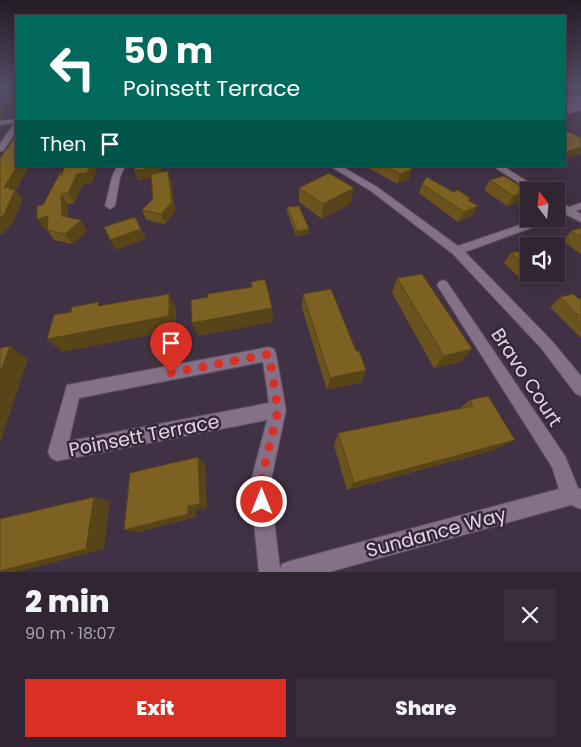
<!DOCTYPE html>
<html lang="en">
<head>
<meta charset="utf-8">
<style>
	:root { --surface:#312533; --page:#392d3b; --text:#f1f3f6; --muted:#a8a5ac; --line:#4c424e; --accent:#d93025 }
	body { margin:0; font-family:Poppins,sans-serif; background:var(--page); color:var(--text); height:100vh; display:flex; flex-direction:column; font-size:19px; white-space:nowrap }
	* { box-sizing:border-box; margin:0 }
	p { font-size:16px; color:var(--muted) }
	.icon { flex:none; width:28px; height:28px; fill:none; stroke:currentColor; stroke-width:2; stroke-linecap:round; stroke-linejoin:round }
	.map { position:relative; height:572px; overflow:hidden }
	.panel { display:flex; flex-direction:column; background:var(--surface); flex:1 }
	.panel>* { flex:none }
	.top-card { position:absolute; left:15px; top:15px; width:551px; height:152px; border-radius:0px; box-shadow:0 2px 12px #0003,0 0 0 1px var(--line); background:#00695c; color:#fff; overflow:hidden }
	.needle { width:32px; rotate:344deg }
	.tools { position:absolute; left:520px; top:182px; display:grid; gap:10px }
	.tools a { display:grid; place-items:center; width:45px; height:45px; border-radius:0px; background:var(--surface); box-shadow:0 2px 12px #0003,0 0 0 1px var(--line); font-size:25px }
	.pin { position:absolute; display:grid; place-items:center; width:42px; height:42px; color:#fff; margin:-51px -21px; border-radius:50% 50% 50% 0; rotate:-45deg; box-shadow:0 0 5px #0007 }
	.pin .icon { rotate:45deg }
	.me { position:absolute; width:55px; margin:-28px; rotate:0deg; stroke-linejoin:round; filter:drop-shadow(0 0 4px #0008) }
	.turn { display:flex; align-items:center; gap:18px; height:105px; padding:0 25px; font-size:22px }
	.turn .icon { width:65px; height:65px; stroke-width:2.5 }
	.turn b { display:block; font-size:35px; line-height:42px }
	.then { display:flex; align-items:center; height:48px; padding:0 25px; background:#0003; gap:10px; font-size:19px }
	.round { display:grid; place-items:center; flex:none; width:52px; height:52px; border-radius:0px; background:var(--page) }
	.headline { display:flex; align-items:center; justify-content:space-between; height:85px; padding:0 25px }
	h1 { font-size:30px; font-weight:800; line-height:38px }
	.button { display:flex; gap:10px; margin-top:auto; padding:10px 25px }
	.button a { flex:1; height:58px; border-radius:0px; background:var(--accent); color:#fff; font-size:20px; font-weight:800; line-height:58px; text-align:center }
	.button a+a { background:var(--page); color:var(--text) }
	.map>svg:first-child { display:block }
</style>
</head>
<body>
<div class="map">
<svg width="581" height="572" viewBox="0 0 581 572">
	<rect width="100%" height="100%" fill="#413144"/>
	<path fill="#886090" d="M581,95V111L565,114V97Z"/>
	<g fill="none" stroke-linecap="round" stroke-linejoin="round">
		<defs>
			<path id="street" d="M16,119V123L0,125V121Z
				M13,125H16V132L3,151H0V144Z
				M117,166H125L120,177L115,206L110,209L105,206L112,177Z
				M330,166H341L377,187L458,246L537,219H551L550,221L465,252L551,340L581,376V396L575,393L541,348L453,254L371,191Z
				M493,166H503L542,191H531Z
				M556,200L569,207L581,203V209L576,211L581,214V222L567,215L556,218V211L560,210L556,207Z
				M443,280L447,282L565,456L578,488L581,489V509L571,505L329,572H259L250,485L267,420L57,461L51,458L48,452L67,385L269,347L274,349L276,354L286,410L270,485L280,569L282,564L290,561L559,489L552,467L439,288L437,285L439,282ZM263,362L269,403L69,441L79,398Z"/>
		</defs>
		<use href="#street" stroke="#5c4e5d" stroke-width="2"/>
		<use href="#street" fill="#847187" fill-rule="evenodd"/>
	</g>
	<path fill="#6b531e" d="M135,166H162L160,173L171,181L175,212L165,224L146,220L142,210L153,199L151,178L138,180Z
		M365,166H408L409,179L397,184Z
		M62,174L92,183L83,184L74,203L68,204V218L87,231L72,244L54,240L47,230V228L44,229Z
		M490,180L521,201L507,206L484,190Z
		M422,184L453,192L470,201L472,216L458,222L419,193Z
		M299,188L351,203L322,219L299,202Z
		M287,207L309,234L296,236L287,212Z
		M581,228V254L563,241L571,231Z
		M529,249V274H550L548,277L525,283L504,263L511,253Z
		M397,278L461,362L434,368L392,293Z
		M303,294L362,382L327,390L302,308Z
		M560,297L579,299H581V338L550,307Z
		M488,396L494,450L347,490L334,445L338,433L459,409L470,400Z"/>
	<path fill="#574418" d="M0,105L5,114L0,121Z
		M581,147V154L565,159V152Z
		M17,166H29L16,190L23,199L13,223L2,235L0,233V218L4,188Z
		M90,166H98L92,183L83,184L74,203L68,193L77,174Z
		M155,166H162L158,178L138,180L134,170Z
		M412,169L409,179L397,184L400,174Z
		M168,171L171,181L175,212L165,224L161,214Z
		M354,188L351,203L322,219L323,204Z
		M528,191L521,201L507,206L513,196Z
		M61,194L68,204V227L62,216Z
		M478,206L472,216L458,222L464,212Z
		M48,216L55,226L44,229L37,219Z
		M81,220L87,231L72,244L65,234Z
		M141,229L146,239L116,250L110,240Z
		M309,229V234L296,236L297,231Z
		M534,274H550L548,277L525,283Z
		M169,294L176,308V330L62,352L47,339Z
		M272,308L273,322L198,336L192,323Z
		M10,346L28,359L0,443V373Z
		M472,349L461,362L434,368L444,356Z
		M366,370L362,382L327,390L330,378Z
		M515,440L494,450L347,490L354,483Z
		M198,457L205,464L207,508L196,510L197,517L139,532L124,530L188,506Z
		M94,497L110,501L104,549L17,572H0Z"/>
	<path fill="#7c6123" stroke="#574418" d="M565,130L581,138V147L565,152Z
		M16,136L17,166L4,188L11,187L9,190L15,189L5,213L0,218V158Z
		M65,166H90L87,173L77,174L68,193L61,194L62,216L81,220L65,234L47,230L48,216L37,219V206L43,205L61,171V176Z
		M135,166H155V168L134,170Z
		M385,166H408L412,169L400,174Z
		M168,171L172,202L161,214L142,210L153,199L151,174Z
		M329,173L354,188L323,204L299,188Z
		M504,176L528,191L513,196L490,180Z
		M427,177L453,192L458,190L471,199L468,200L478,206L464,212L422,184Z
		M299,206L309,229L297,231L287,207Z
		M135,217L141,229L110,240L104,227Z
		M581,228V237L571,231Z
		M529,249V269L511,253Z
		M422,274L472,349L444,356L397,278Z
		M265,279L272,308L192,323L191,300L208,297L207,294L252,287L251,282Z
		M331,289L356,351H359L366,370L330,378L303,294Z
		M169,294V316L47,339L54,315L71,312L72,307L99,302L98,306Z
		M573,294L579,299H581V318L560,297Z
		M10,346L0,373V348Z
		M488,396L515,440L354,483L338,433L473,406L470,400Z
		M198,457L200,504L188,506V514L124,530L130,473Z
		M94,497L86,549L0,571V519Z"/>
	<linearGradient id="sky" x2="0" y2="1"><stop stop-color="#241b25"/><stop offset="0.52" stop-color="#544e67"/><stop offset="1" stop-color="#544e67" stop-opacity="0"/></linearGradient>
	<rect width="581" height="168" fill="url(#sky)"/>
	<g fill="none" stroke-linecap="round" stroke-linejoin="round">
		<path stroke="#d93025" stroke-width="9" stroke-dasharray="0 16.2" d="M171,373L269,354L278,410L260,485L262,502"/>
	</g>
	<g text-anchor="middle" stroke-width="5" stroke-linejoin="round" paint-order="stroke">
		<g font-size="19" fill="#e0d5e1" stroke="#37273a">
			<text transform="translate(527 377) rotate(57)" y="7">Bravo Court</text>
			<text transform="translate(144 435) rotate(-11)" y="7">Poinsett Terrace</text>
			<text transform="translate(436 532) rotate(-15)" y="7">Sundance Way</text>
		</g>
	</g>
</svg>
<div class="tools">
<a><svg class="needle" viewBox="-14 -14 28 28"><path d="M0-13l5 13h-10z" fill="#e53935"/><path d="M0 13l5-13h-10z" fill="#a8a5ac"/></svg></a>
<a><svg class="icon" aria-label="sound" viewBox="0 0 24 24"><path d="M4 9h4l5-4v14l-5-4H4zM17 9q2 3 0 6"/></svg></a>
</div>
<div class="pin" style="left:171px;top:373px;background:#d93025"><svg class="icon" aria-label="arrive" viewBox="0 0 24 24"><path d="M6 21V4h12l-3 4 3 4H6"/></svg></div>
<svg class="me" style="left:262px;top:502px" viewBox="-20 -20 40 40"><circle r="17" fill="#d93025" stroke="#fff" stroke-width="3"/><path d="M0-11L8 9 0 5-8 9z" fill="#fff"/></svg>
<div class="top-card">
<div class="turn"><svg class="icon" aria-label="left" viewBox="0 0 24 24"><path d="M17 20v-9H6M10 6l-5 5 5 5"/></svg><div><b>50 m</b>Poinsett Terrace</div></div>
<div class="then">Then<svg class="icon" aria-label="arrive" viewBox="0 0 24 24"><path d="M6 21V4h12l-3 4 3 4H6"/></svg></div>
</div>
</div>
<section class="panel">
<div class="headline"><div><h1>2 min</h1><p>90 m · 18:07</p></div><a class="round"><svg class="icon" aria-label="close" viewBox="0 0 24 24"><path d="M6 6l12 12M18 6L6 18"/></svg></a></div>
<div class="button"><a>Exit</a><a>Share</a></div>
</section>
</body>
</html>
